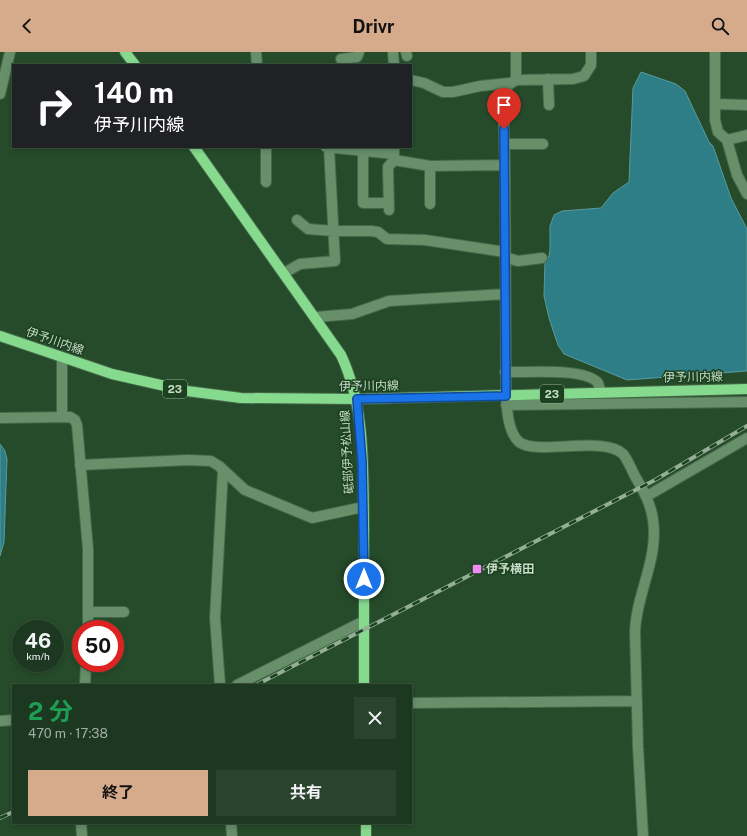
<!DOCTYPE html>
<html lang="ja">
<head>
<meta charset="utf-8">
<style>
	:root { --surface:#1c3820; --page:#29432d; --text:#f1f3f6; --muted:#a0aca5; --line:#3a523e; --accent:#d6ab8b }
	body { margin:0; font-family:"Public Sans","Noto Sans JP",sans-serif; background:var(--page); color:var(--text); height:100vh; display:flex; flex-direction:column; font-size:15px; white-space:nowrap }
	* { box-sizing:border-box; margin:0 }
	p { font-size:13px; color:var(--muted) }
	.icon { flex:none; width:22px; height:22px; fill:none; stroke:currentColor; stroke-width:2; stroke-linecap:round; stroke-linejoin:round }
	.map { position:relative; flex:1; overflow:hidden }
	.side { position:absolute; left:12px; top:632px; width:400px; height:140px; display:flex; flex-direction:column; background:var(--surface); border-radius:0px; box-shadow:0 2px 6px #0003,0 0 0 1px var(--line) }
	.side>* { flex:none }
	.banner { position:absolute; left:12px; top:12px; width:400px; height:84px; border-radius:0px; box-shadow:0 2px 6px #0003,0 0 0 1px var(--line); background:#202124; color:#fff; overflow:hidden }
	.speed { position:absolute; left:12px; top:568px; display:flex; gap:8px; font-size:20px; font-weight:700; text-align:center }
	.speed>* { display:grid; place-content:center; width:52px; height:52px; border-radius:50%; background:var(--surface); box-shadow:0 2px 6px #0003,0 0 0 1px var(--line); line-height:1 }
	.speed small { font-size:10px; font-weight:400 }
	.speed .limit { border:6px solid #d22; background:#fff; color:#111 }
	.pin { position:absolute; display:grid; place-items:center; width:34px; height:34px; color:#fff; margin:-41px -17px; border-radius:50% 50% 50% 0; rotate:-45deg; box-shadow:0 0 4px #0007 }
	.pin .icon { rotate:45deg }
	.me { position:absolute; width:44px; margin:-22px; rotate:0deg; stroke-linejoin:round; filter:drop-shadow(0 0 3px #0008) }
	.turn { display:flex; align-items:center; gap:14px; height:84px; padding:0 16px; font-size:18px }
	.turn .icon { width:52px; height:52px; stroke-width:2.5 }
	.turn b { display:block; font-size:28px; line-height:34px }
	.round { display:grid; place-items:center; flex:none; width:42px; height:42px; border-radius:0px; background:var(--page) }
	.summary { display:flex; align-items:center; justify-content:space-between; height:68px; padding:0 16px }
	h1 { font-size:24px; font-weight:700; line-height:30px; color:#1e9e55 }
	.button { display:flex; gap:8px; margin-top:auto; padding:8px 16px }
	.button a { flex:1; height:46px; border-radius:0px; background:var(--accent); color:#111; font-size:16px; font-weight:700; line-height:46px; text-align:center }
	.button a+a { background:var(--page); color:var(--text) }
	header { display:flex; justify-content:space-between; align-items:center; height:52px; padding:0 16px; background:var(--accent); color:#111; font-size:18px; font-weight:700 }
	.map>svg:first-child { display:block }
</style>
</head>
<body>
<header><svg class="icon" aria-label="back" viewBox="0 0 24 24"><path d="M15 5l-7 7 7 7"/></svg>Drivr<svg class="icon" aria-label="search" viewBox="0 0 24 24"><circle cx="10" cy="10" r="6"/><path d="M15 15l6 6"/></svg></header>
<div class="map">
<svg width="747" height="784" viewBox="0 0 747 784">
	<rect width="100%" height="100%" fill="#254b2a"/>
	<path fill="#2e7e88" stroke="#5c9a9b" d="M641,20L676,32L685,39L709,90L713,94L731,146L747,177V319L627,328L564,302L558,293L549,266L544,244L545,209L549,204L550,198V174L554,163L562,159L601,156L613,141L629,130L633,36Z
		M0,392L5,399L7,407L4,490L0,504Z"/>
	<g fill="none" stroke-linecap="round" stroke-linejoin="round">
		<defs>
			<path id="minor" d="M256,0L257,13
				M393,0L394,13
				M406,0L407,4
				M516,0V28
				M591,0V13L584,24L573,27L516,28C506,33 505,38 503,48L505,113L506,344C507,358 508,380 519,390C537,404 604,383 623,402C628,408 632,419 636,426C644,440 651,452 653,468C659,507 636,542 635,580L638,695L643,784
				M715,0V68L718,80L727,88L747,83
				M341,7L357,5L359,0
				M548,27L549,53
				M411,28L424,31L443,40H453L480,34L509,31
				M0,42L10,0
				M715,52L747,53
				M727,88L737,123L747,142
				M504,92H543
				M266,95V130
				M326,95L394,102
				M394,95V108L430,114L505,113
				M363,99V151H389
				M430,152V114
				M389,158L388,115L394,108
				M297,168L308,177L334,179H371L378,180L387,187L425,188L505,200
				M505,205L518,209L542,206
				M284,221L300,212L335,209L329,95
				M316,265L352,262L389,249L505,242
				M62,306V365
				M505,320C525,321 585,315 598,331C599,334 600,338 601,340
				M506,353L747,350
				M0,366L70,365L75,368L77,373L88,497V577
				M80,413L188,408L211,409L219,414L245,438L312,466L363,455
				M647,444L747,386
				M89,560H124
				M85,633L86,611
				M220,633L215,566L223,418
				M237,633L364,569
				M411,651L637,649
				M0,669L13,668
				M81,771L82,784
				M231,771L232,784"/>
			<path id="major" d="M125,0L135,13
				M194,95L341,303C366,356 363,418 364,475C364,528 364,580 364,633
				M0,284L112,322L187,339L241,346L357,347L747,337
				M366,771V784"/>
		</defs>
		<use href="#minor" stroke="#456849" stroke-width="12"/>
		<use href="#major" stroke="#456849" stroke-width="12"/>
		<use href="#minor" stroke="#678f6a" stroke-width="10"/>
		<use href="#major" stroke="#86da8e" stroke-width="10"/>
		<defs>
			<path id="rail" d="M256,633L655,428L747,374
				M0,766L13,760"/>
		</defs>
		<use href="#rail" stroke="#94af96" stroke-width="4"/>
		<use href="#rail" stroke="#1b4120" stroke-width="2.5" stroke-dasharray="8" stroke-linecap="butt"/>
	</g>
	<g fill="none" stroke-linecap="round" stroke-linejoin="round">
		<defs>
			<path id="route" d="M364,527L362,410L357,347L506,344L504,77"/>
		</defs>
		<use href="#route" stroke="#114b97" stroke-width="10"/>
		<use href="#route" stroke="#1a73e8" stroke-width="7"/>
	</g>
	<rect fill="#f28af3" stroke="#1b4120" stroke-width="1.5" x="472" y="512" width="10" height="10" rx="2"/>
	<g text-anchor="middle" stroke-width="3" stroke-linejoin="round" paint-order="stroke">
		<g fill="#1b4120" stroke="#93ae95" stroke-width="1">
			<rect x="163" y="328" width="24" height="18" rx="3"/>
			<rect x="540" y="333" width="24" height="18" rx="3"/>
		</g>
		<g font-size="11" font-weight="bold" fill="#c6dcc7">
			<text x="175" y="341">23</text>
			<text x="552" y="346">23</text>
		</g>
		<g font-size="12" fill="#c6dcc7" stroke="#1b4120">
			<text transform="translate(55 289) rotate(19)" y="4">伊予川内線</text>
			<text transform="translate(693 325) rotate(-1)" y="4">伊予川内線</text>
			<text transform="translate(369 334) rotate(-1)" y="4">伊予川内線</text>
			<text transform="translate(347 400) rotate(-93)" y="4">砥部伊予松山線</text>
		</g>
		<g font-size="12" font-weight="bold" fill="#c6dcc7" stroke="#1b4120" text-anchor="start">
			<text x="486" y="521">伊予横田</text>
		</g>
	</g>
</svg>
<div class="speed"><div>46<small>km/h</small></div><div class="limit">50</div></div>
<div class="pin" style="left:504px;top:77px;background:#d93025"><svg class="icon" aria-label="arrive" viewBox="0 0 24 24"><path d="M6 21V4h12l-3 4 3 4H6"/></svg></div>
<svg class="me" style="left:364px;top:527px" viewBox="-20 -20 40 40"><circle r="17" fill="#1a73e8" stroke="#fff" stroke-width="3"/><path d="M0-11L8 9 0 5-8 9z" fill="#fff"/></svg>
<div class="banner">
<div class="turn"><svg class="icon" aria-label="right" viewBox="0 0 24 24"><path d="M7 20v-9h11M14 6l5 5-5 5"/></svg><div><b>140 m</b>伊予川内線</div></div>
</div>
<section class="side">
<div class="summary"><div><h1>2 分</h1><p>470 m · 17:38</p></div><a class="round"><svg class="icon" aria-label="close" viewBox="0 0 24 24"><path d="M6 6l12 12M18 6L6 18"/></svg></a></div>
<div class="button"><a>終了</a><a>共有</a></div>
</section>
</div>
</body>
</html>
